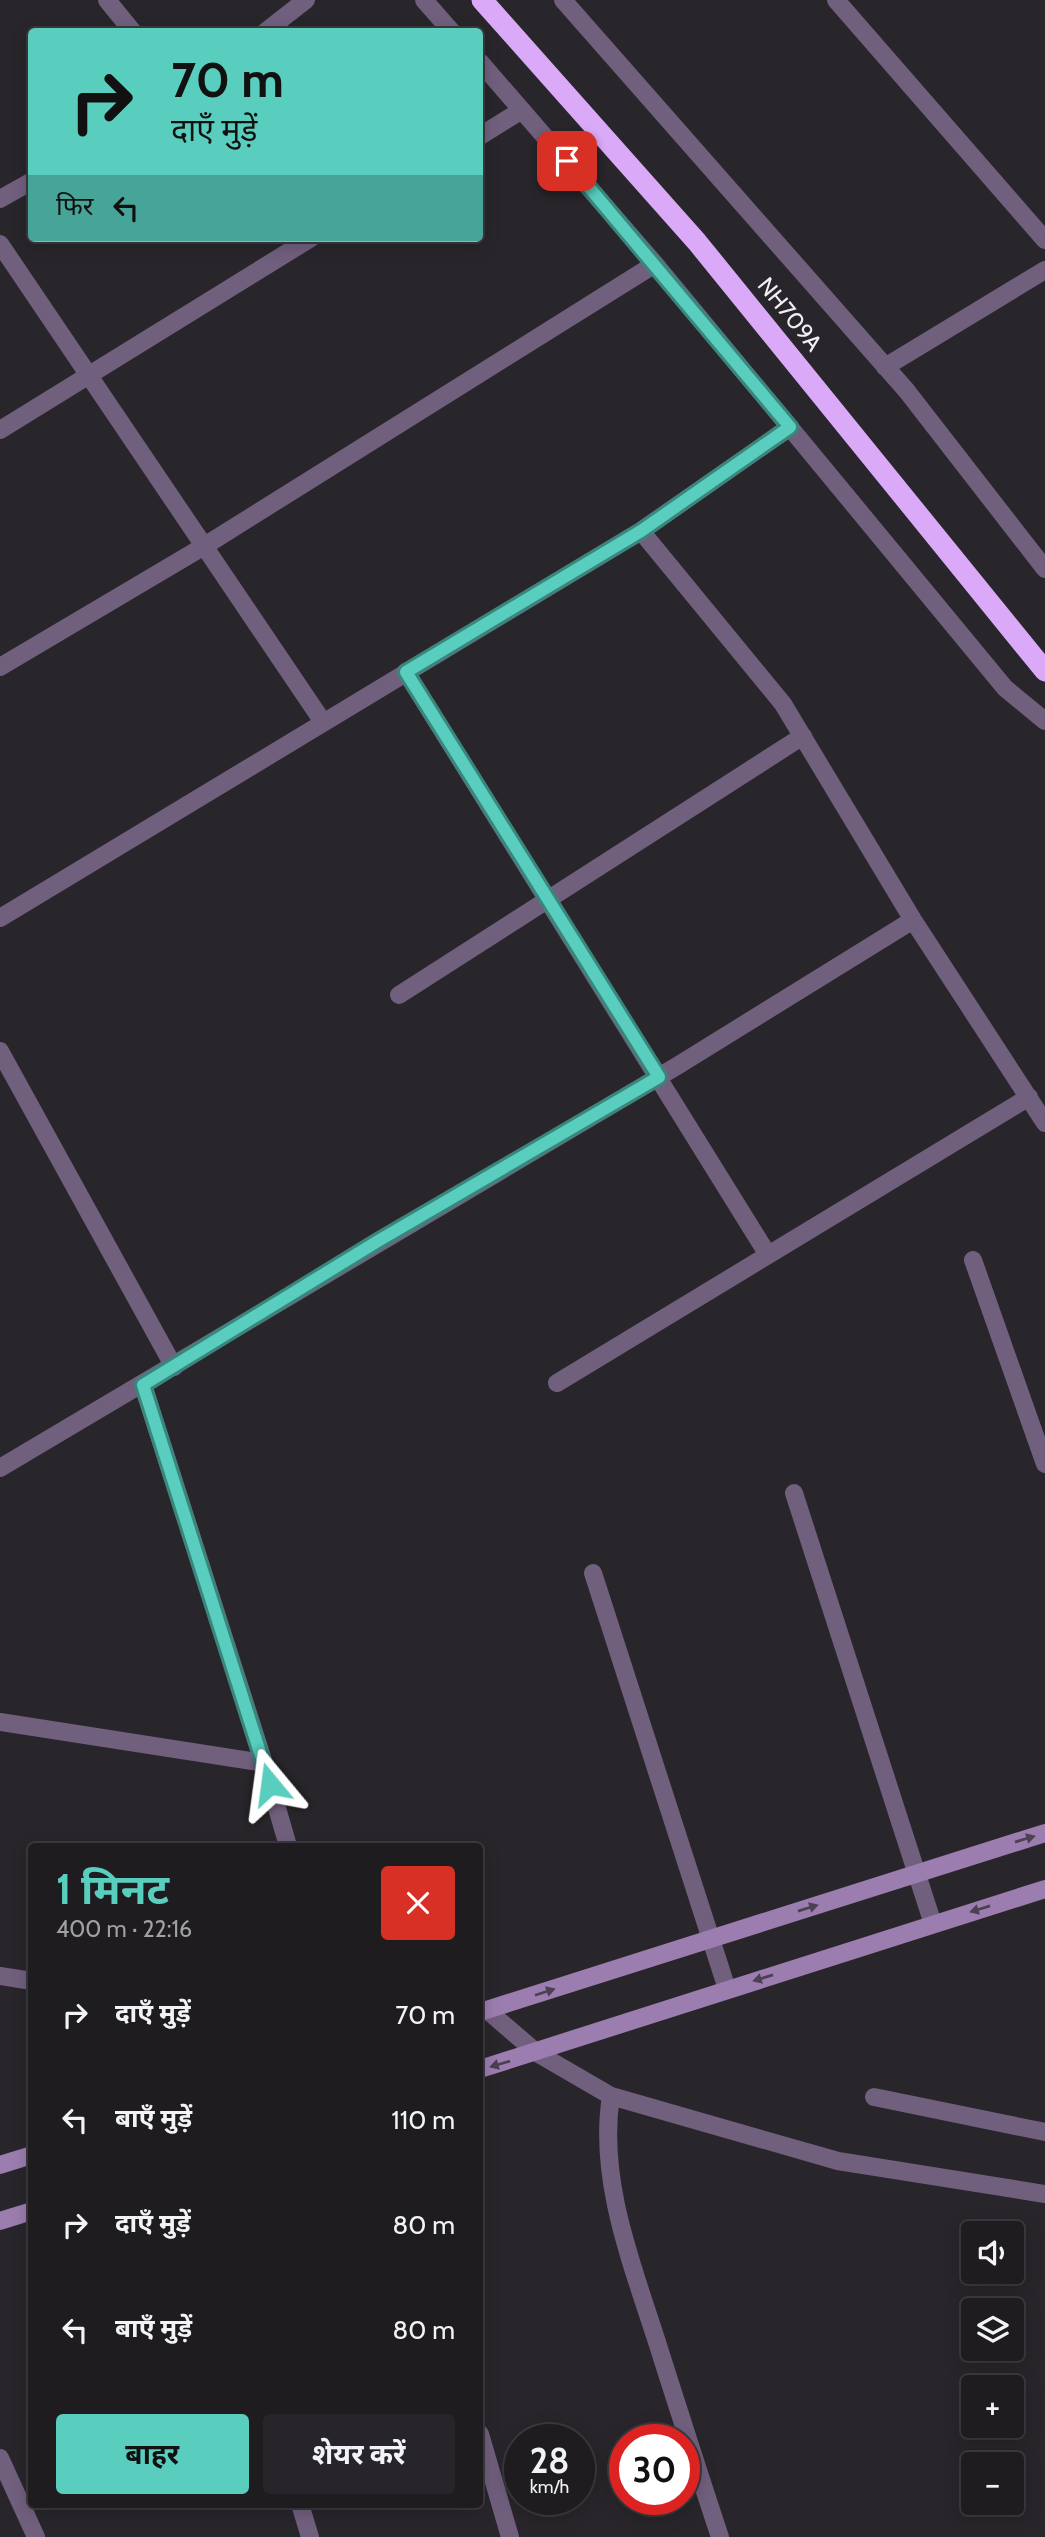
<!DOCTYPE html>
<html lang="hi">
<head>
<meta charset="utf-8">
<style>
	:root { --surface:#1f1c20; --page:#272529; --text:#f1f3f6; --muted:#a1a1a5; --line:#3c3a3e; --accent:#59cebe }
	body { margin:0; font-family:Cabin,"Noto Sans Devanagari",sans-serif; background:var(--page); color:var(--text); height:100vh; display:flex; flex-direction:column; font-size:26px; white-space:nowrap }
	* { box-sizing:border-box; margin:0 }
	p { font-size:23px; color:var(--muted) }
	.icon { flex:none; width:38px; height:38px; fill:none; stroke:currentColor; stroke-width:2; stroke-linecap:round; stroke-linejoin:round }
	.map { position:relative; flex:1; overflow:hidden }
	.panel { position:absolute; left:28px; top:1843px; width:455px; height:665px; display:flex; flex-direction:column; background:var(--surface); border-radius:7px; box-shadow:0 4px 18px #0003,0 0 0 2px var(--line) }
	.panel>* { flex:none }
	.top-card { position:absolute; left:28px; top:28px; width:455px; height:214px; border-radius:7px; box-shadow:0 4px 18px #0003,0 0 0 2px var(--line); background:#59cebe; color:#111; overflow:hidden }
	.fabs { position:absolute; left:961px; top:2221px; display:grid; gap:14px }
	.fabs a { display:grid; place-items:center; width:63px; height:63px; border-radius:7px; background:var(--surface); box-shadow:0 4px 18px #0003,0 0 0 2px var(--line); font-size:35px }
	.speed { position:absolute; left:504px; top:2424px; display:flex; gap:14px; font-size:35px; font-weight:700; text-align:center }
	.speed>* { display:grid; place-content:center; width:91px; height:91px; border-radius:50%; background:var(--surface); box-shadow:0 4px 18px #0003,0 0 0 2px var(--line); line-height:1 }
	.speed small { font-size:18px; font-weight:400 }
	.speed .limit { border:10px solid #d22; background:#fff; color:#111 }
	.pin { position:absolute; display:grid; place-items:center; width:60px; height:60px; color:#fff; margin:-30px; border-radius:14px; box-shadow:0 4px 10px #0006 }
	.me { position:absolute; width:77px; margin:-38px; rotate:344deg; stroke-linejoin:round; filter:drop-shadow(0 0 5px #0008) }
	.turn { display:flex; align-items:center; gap:24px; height:147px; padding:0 28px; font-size:32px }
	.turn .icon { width:91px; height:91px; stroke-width:2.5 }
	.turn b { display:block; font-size:49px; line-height:60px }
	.then { display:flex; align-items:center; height:66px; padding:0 28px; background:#0003; gap:14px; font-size:26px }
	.round { display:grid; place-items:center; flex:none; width:74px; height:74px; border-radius:7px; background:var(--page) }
	.head { display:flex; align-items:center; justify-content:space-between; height:119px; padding:0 28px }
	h1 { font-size:42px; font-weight:700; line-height:52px; color:var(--accent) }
	.cta { display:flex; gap:14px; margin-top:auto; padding:14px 28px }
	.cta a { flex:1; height:80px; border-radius:7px; background:var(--accent); color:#111; font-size:28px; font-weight:700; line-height:80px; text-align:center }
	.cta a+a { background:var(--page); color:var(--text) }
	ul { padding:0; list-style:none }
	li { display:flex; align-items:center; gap:21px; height:105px; padding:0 28px }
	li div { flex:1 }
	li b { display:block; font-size:26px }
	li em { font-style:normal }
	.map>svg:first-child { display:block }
</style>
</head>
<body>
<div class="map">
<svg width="1045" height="2537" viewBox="0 0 1045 2537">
	<rect width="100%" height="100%" fill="#29262b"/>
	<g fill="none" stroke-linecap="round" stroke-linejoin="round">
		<path stroke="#715f7e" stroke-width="18" d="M794,1493L933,1924
			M593,1573L727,1989"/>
		<path stroke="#715f7e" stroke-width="18" d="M107,0L133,32
			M424,0L452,32
			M563,0L906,390L1045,569
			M836,0L1045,240
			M265,32L306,0
			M480,62L655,264L1005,688L1045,721
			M480,136L522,110
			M0,199L32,181
			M0,244L323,722
			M885,367L1045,270
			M0,430L311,238
			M641,531L783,704L913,920L1045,1123
			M0,667L206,545L655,264
			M406,672L768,1255
			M0,918L641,531L790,427
			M399,995L803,736
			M0,1051L174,1367
			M973,1260L1045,1464
			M557,1383L1029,1097
			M143,1385L264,1763L288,1846
			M0,1468L677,1066L913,920
			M0,1722L264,1763
			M0,1976L32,1981
			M487,2010L537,2053L611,2096L838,2161L1045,2194
			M611,2096C598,2179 631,2261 656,2339C677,2405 698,2471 720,2537
			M874,2097L1045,2132
			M480,2434L510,2537
			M0,2458L36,2537
			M300,2504L310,2537"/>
		<path stroke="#9c7daf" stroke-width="18" d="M480,2012L1045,1833
			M480,2069L1045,1889
			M0,2165L32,2155
			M0,2221L32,2211"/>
		<path stroke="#daaaf8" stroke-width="21" d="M482,0L697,242L1045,671"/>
	</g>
	<defs><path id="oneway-solid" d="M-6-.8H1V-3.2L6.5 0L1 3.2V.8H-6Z" transform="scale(1.75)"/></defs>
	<g fill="#4c4053">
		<use href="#oneway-solid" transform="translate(1025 1839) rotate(-17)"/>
		<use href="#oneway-solid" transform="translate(808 1908) rotate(-17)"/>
		<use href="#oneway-solid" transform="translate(980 1909) rotate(163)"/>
		<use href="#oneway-solid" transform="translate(763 1978) rotate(163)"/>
		<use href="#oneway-solid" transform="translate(545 1992) rotate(-18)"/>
		<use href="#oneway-solid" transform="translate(500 2064) rotate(164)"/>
	</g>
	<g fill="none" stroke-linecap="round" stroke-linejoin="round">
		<defs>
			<path id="route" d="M270,1784L143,1385L378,1241L659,1077L406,672L641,531L790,427L567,161"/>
		</defs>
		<use href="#route" stroke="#3a867c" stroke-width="18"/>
		<use href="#route" stroke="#59cebe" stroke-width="12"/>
	</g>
	<g text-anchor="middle" stroke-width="7" stroke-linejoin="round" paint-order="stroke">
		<g font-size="23" fill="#f2f0f4" stroke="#29262b">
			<text transform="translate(790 314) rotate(51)" y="8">NH709A</text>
		</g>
	</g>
</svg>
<div class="fabs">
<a><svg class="icon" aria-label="sound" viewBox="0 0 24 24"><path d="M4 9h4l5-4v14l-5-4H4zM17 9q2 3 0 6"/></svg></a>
<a><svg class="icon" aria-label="layers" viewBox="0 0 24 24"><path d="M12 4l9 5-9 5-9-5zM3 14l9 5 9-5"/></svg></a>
<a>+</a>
<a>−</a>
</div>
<div class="speed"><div>28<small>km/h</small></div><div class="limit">30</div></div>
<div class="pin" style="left:567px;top:161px;background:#d93025"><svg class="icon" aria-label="arrive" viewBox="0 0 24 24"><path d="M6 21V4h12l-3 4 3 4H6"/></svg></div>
<svg class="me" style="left:270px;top:1784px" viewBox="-20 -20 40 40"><path d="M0-17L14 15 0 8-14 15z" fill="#59cebe" stroke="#fff" stroke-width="4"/></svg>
<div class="top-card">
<div class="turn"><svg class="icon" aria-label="right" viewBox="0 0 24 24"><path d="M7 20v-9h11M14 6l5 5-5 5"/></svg><div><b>70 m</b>दाएँ मुड़ें</div></div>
<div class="then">फिर<svg class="icon" aria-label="left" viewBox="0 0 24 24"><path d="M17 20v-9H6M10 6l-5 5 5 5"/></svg></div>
</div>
<section class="panel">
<div class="head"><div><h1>1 मिनट</h1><p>400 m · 22:16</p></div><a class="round" style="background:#d93025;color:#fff"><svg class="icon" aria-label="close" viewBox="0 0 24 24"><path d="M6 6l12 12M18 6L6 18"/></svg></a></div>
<ul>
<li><svg class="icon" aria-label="right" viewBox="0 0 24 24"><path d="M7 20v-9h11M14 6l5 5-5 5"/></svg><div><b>दाएँ मुड़ें</b></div><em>70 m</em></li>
<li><svg class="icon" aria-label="left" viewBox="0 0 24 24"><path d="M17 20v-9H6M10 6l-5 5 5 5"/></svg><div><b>बाएँ मुड़ें</b></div><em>110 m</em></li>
<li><svg class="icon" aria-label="right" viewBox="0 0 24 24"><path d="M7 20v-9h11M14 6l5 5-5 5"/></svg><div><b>दाएँ मुड़ें</b></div><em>80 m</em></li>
<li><svg class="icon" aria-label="left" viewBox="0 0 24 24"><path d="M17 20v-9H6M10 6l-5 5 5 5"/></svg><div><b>बाएँ मुड़ें</b></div><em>80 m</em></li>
</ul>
<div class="cta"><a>बाहर</a><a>शेयर करें</a></div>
</section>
</div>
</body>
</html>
